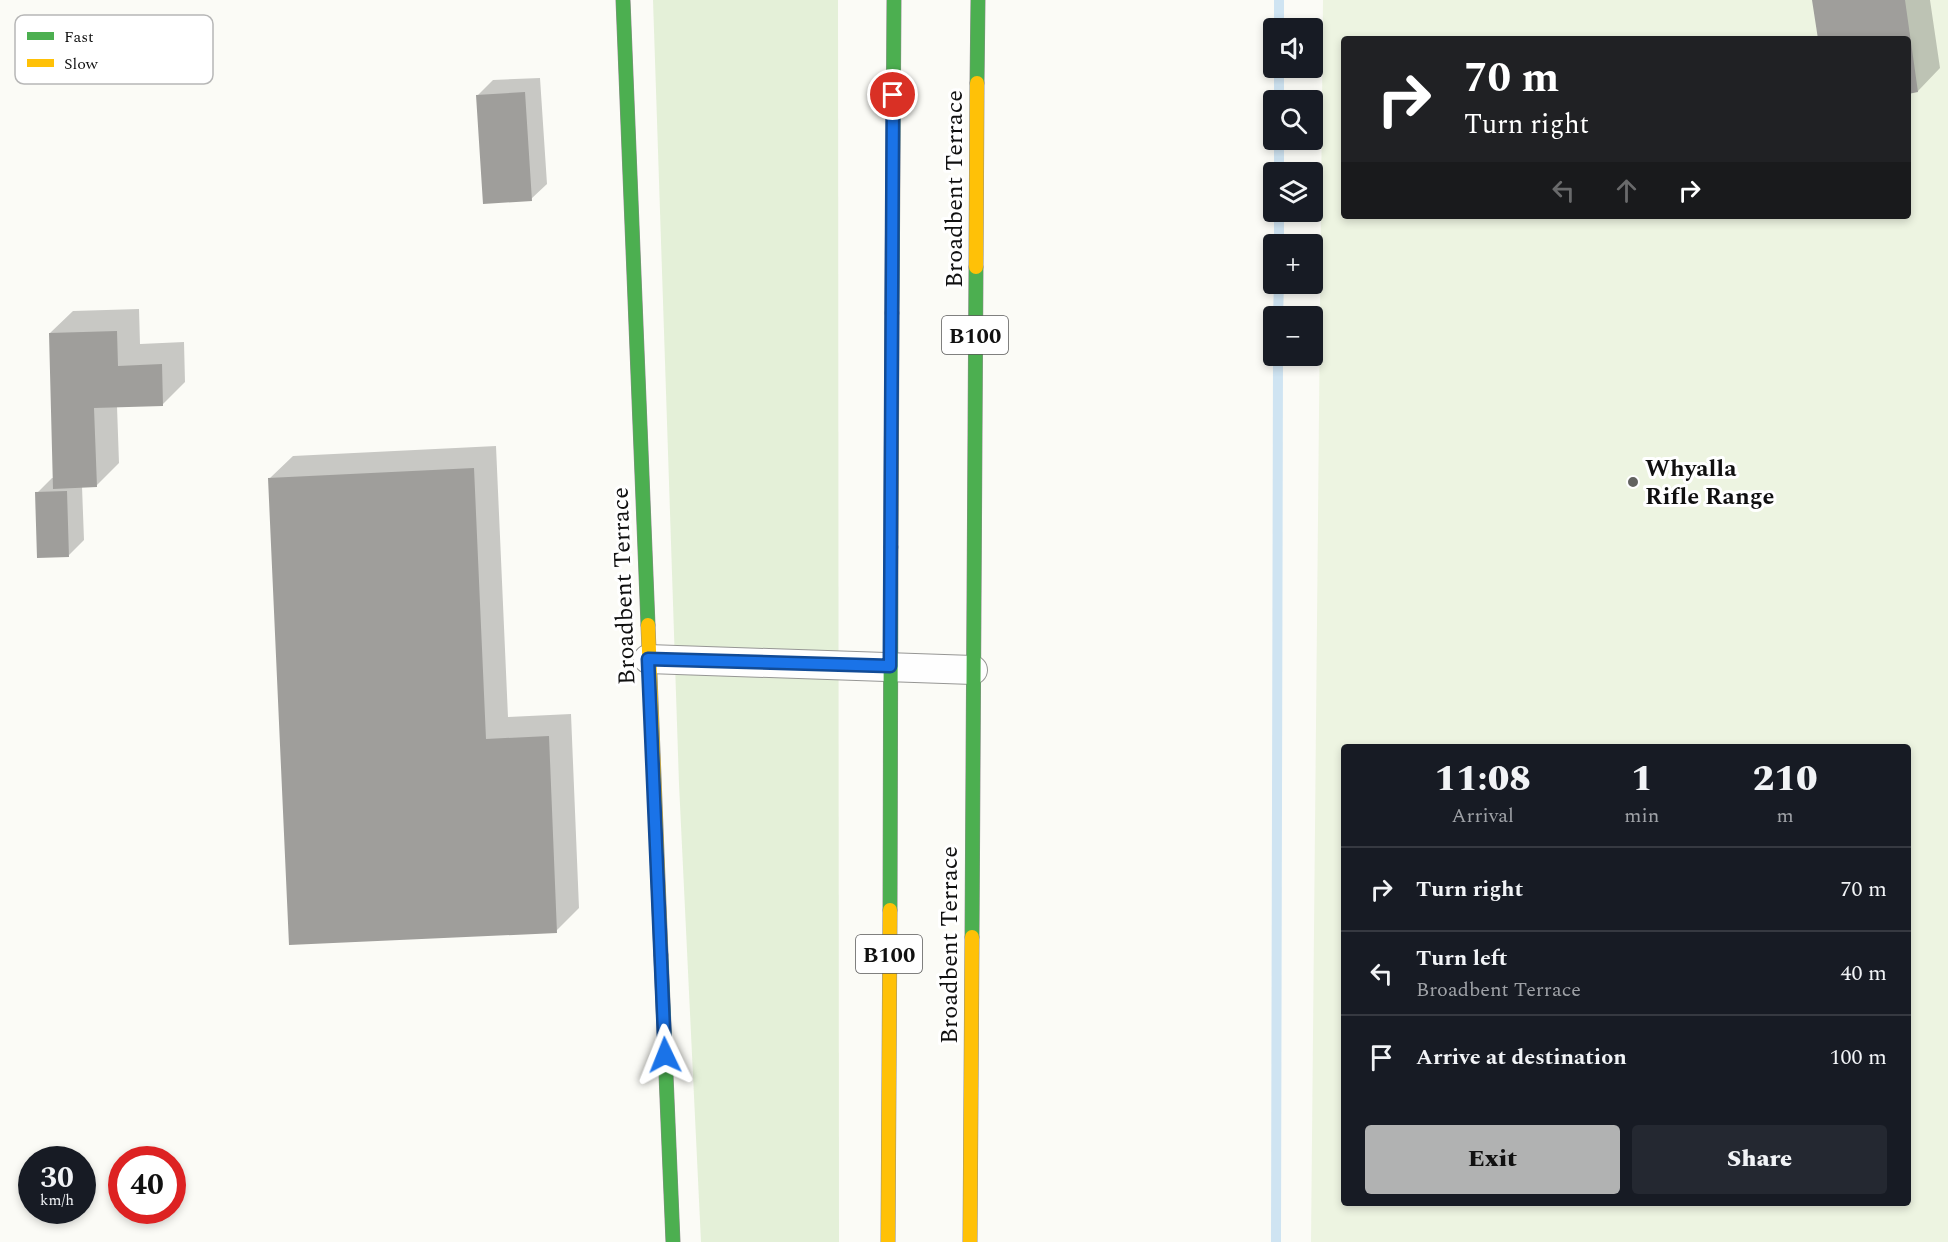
<!DOCTYPE html>
<html lang="en">
<head>
<meta charset="utf-8">
<style>
	:root { --surface:#171b24; --page:#242831; --text:#f1f3f6; --muted:#9ea1a6; --line:#363941; --accent:#b1b2b2 }
	body { margin:0; font-family:Spectral,serif; background:var(--page); color:var(--text); height:100vh; display:flex; flex-direction:column; font-size:22px; white-space:nowrap }
	* { box-sizing:border-box; margin:0 }
	p { font-size:20px; color:var(--muted) }
	.icon { flex:none; width:33px; height:33px; fill:none; stroke:currentColor; stroke-width:2; stroke-linecap:round; stroke-linejoin:round }
	.map { position:relative; flex:1; overflow:hidden }
	.details { position:absolute; left:1341px; top:744px; width:570px; height:462px; display:flex; flex-direction:column; background:var(--surface); border-radius:6px; box-shadow:0 3px 9px #0003 }
	.details>* { flex:none }
	.hud { position:absolute; left:1341px; top:36px; width:570px; height:183px; border-radius:6px; box-shadow:0 3px 9px #0003; background:#202124; color:#fff; overflow:hidden }
	.tools { position:absolute; left:1263px; top:18px; display:grid; gap:12px }
	.tools a { display:grid; place-items:center; width:60px; height:60px; border-radius:6px; background:var(--surface); box-shadow:0 3px 9px #0003; font-size:30px }
	.speed { position:absolute; left:18px; top:1146px; display:flex; gap:12px; font-size:30px; font-weight:700; text-align:center }
	.speed>* { display:grid; place-content:center; width:78px; height:78px; border-radius:50%; background:var(--surface); box-shadow:0 3px 9px #0003; line-height:1 }
	.speed small { font-size:15px; font-weight:400 }
	.speed .limit { border:9px solid #d22; background:#fff; color:#111 }
	.pin { position:absolute; display:grid; place-items:center; width:51px; height:51px; color:#fff; margin:-26px; border:3px solid #fff; border-radius:50%; box-shadow:0 2px 6px #0007 }
	.me { position:absolute; width:66px; margin:-33px; rotate:358deg; stroke-linejoin:round; filter:drop-shadow(0 0 4px #0008) }
	.turn { display:flex; align-items:center; gap:21px; height:126px; padding:0 24px; font-size:27px }
	.turn .icon { width:78px; height:78px; stroke-width:2.5 }
	.turn b { display:block; font-size:42px; line-height:51px }
	.lanes { display:flex; align-items:center; height:57px; padding:0 24px; background:#0003; justify-content:center; gap:30px; direction:ltr }
	.lanes .off { opacity:.35 }
	.eta { display:flex; justify-content:space-evenly; align-items:center; height:102px; text-align:center }
	.eta b { font-size:36px; font-weight:800; line-height:42px }
	.button { display:flex; gap:12px; margin-top:auto; padding:12px 24px }
	.button a { flex:1; height:69px; border-radius:6px; background:var(--accent); color:#111; font-size:24px; font-weight:800; line-height:69px; text-align:center }
	.button a+a { background:var(--page); color:var(--text) }
	ul { padding:0; list-style:none }
	li { display:flex; align-items:center; gap:18px; height:84px; padding:0 24px; border-top:2px solid var(--line) }
	li div { flex:1 }
	li b { display:block; font-size:22px }
	li em { font-style:normal }
	.map>svg:first-child { display:block }
</style>
</head>
<body>
<div class="map">
<svg width="1948" height="1242" viewBox="0 0 1948 1242">
	<rect width="100%" height="100%" fill="#fbfbf6"/>
	<path fill="#e4f0d8" d="M653,0H838L839,1242H701L679,784Z"/>
	<path fill="#edf4e1" fill-rule="evenodd" d="M1323,0H1948V1242H1311ZM1344,39H1908V216H1344ZM1344,747H1908V1203H1344Z"/>
	<path fill="#0003" d="M1814,0H1930L1940,68L1918,91L1908,92V39H1819Z
		M540,78L547,184L531,199L477,96L493,80Z
		M139,309L140,344L184,342L185,382L162,405L117,406L119,463L96,486H82L84,540L69,555L37,493L52,478H54L50,333L73,311Z
		M496,446L508,717L571,714L579,908L556,931L270,478L293,456Z"/>
	<g fill="none" stroke-linecap="round" stroke-linejoin="round">
		<path stroke="#cfe4f2" stroke-width="10" d="M1279,28V0
			M1279,100V68
			M1279,172V140
			M1279,244V212
			M1278,316L1279,284
			M1276,1242L1278,356"/>
	</g>
	<path fill="#9f9e9b" d="M1812,0H1905L1918,92L1908,94V39H1818Z
		M525,92L532,201L483,204L476,95Z
		M117,331L118,366L162,364L163,406L94,408L97,487L53,489L49,333Z
		M474,468L486,739L549,736L557,933L289,945L268,478Z
		M67,491L69,557L37,558L35,492Z"/>
	<g fill="none" stroke-linecap="round" stroke-linejoin="round">
		<defs>
			<path id="street" d="M648,659L973,670"/>
			<path id="fast" d="M623,0L648,625
				M977,83L978,0
				M892,313L894,0
				M890,910L891,547
				M972,937L976,267
				M661,955L673,1242"/>
			<path id="slow" d="M976,267L977,83
				M891,547L892,313
				M648,625L661,955
				M888,1242L890,910
				M970,1242L972,937"/>
		</defs>
		<use href="#street" stroke="#969694" stroke-width="30"/>
		<use href="#fast" stroke="#8c8c8a" stroke-width="15"/>
		<use href="#slow" stroke="#8c8c8a" stroke-width="15"/>
		<use href="#street" stroke="#fefefe" stroke-width="28"/>
		<use href="#fast" stroke="#4caf50" stroke-width="14"/>
		<use href="#slow" stroke="#ffc107" stroke-width="14"/>
	</g>
	<g fill="none" stroke-linecap="round" stroke-linejoin="round">
		<defs>
			<path id="route" d="M665,1055L648,659L890,666L893,95"/>
		</defs>
		<use href="#route" stroke="#114b97" stroke-width="15"/>
		<use href="#route" stroke="#1a73e8" stroke-width="10"/>
	</g>
	<circle fill="#626260" stroke="#fff" stroke-width="2" cx="1633" cy="482" r="6"/>
	<g text-anchor="middle" stroke-width="6" stroke-linejoin="round" paint-order="stroke">
		<g fill="#fff" stroke="#585858" stroke-width="1.5">
			<rect x="942" y="316" width="66" height="38" rx="4.5"/>
			<rect x="856" y="935" width="66" height="38" rx="4.5"/>
		</g>
		<g font-size="22" font-weight="bold" fill="#101010">
			<text x="975" y="343">B100</text>
			<text x="889" y="962">B100</text>
		</g>
		<g font-size="24" fill="#101010" stroke="#fff">
			<text transform="translate(954 189) rotate(-90)" y="8">Broadbent Terrace</text>
			<text transform="translate(623 586) rotate(-92)" y="8">Broadbent Terrace</text>
			<text transform="translate(949 945) rotate(-90)" y="8">Broadbent Terrace</text>
		</g>
		<g font-size="24" font-weight="bold" fill="#101010" stroke="#fff" text-anchor="start">
			<text x="1645" y="476">Whyalla<tspan x="1645" dy="28">Rifle Range</tspan></text>
		</g>
	</g>
	<rect x="15" y="15" width="198" height="69" rx="9" fill="#fff" stroke="#b7b7b7" stroke-width="1.5"/>
	<rect x="27" y="32" width="27" height="8" fill="#4caf50"/>
	<rect x="27" y="59" width="27" height="8" fill="#ffc107"/>
	<g font-size="16" fill="#101010">
		<text x="64" y="42">Fast</text>
		<text x="64" y="69">Slow</text>
	</g>
</svg>
<div class="tools">
<a><svg class="icon" aria-label="sound" viewBox="0 0 24 24"><path d="M4 9h4l5-4v14l-5-4H4zM17 9q2 3 0 6"/></svg></a>
<a><svg class="icon" aria-label="search" viewBox="0 0 24 24"><circle cx="10" cy="10" r="6"/><path d="M15 15l6 6"/></svg></a>
<a><svg class="icon" aria-label="layers" viewBox="0 0 24 24"><path d="M12 4l9 5-9 5-9-5zM3 14l9 5 9-5"/></svg></a>
<a>+</a>
<a>−</a>
</div>
<div class="speed"><div>30<small>km/h</small></div><div class="limit">40</div></div>
<div class="pin" style="left:893px;top:95px;background:#d93025"><svg class="icon" aria-label="arrive" viewBox="0 0 24 24"><path d="M6 21V4h12l-3 4 3 4H6"/></svg></div>
<svg class="me" style="left:665px;top:1055px" viewBox="-20 -20 40 40"><path d="M0-17L14 15 0 8-14 15z" fill="#1a73e8" stroke="#fff" stroke-width="4"/></svg>
<div class="hud">
<div class="turn"><svg class="icon" aria-label="right" viewBox="0 0 24 24"><path d="M7 20v-9h11M14 6l5 5-5 5"/></svg><div><b>70 m</b>Turn right</div></div>
<div class="lanes"><svg class="icon off" aria-label="left" viewBox="0 0 24 24"><path d="M17 20v-9H6M10 6l-5 5 5 5"/></svg><svg class="icon off" aria-label="ahead" viewBox="0 0 24 24"><path d="M12 20V5M6 11l6-6 6 6"/></svg><svg class="icon" aria-label="right" viewBox="0 0 24 24"><path d="M7 20v-9h11M14 6l5 5-5 5"/></svg></div>
</div>
<section class="details">
<div class="eta">
<div><b>11:08</b><p>Arrival</p></div>
<div><b>1</b><p>min</p></div>
<div><b>210</b><p>m</p></div>
</div>
<ul>
<li><svg class="icon" aria-label="right" viewBox="0 0 24 24"><path d="M7 20v-9h11M14 6l5 5-5 5"/></svg><div><b>Turn right</b></div><em>70 m</em></li>
<li><svg class="icon" aria-label="left" viewBox="0 0 24 24"><path d="M17 20v-9H6M10 6l-5 5 5 5"/></svg><div><b>Turn left</b><p>Broadbent Terrace</p></div><em>40 m</em></li>
<li><svg class="icon" aria-label="arrive" viewBox="0 0 24 24"><path d="M6 21V4h12l-3 4 3 4H6"/></svg><div><b>Arrive at destination</b></div><em>100 m</em></li>
</ul>
<div class="button"><a>Exit</a><a>Share</a></div>
</section>
</div>
</body>
</html>
